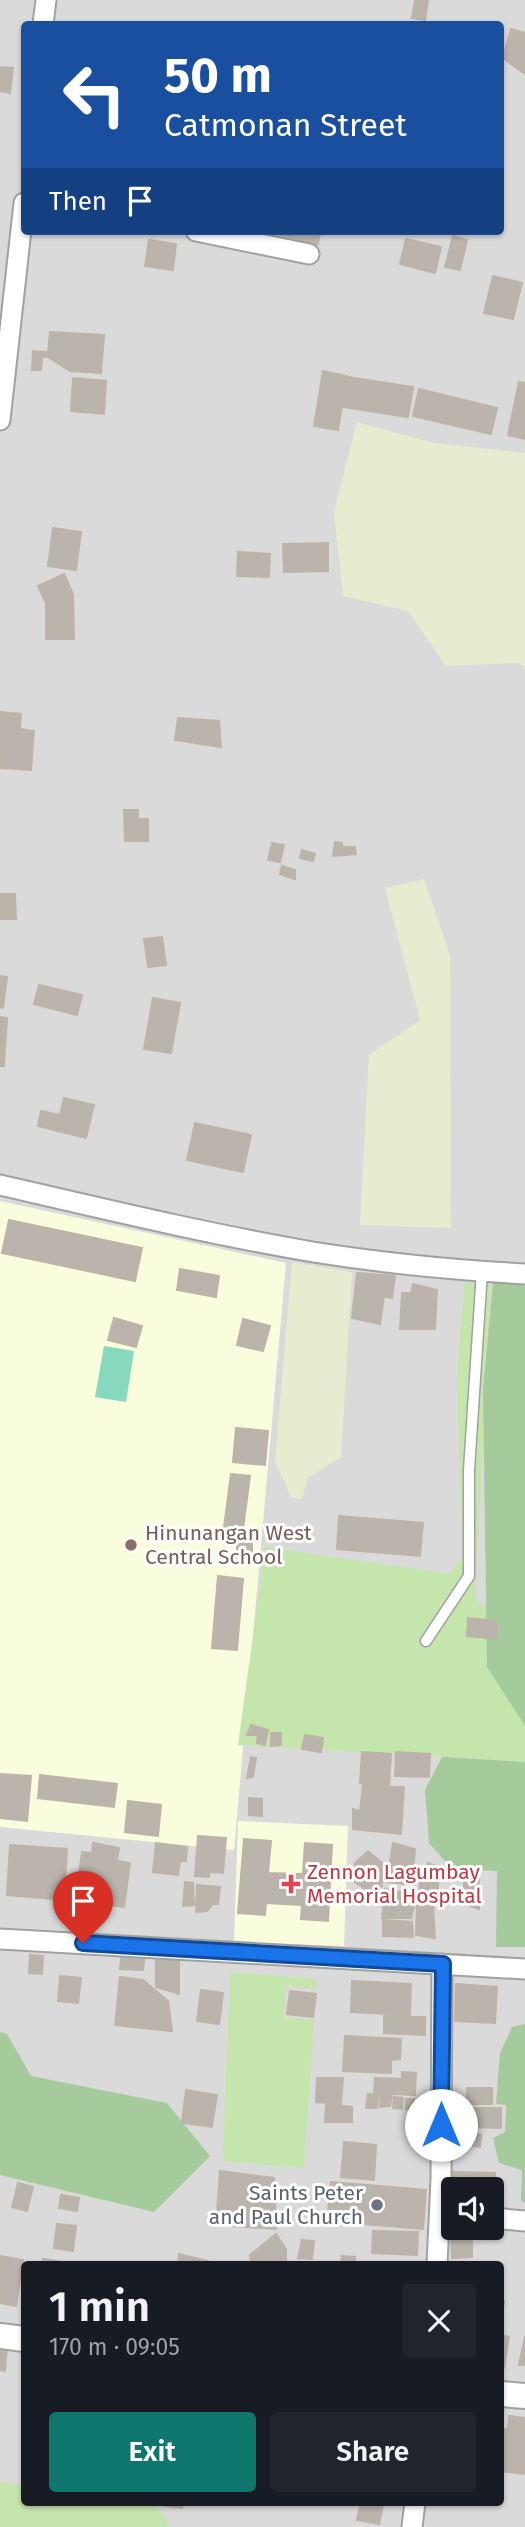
<!DOCTYPE html>
<html lang="en">
<head>
<meta charset="utf-8">
<style>
	:root { --surface:#171b24; --page:#20242c; --text:#f1f3f6; --muted:#9ea1a6; --accent:#0f766e }
	body { margin:0; font-family:"Fira Sans",sans-serif; background:var(--page); color:var(--text); height:100vh; display:flex; flex-direction:column; font-size:26px; white-space:nowrap }
	* { box-sizing:border-box; margin:0 }
	p { font-size:23px; color:var(--muted) }
	.icon { flex:none; width:38px; height:38px; fill:none; stroke:currentColor; stroke-width:2; stroke-linecap:round; stroke-linejoin:round }
	.map { position:relative; flex:1; overflow:hidden }
	.side { position:absolute; left:21px; top:2261px; width:483px; height:245px; display:flex; flex-direction:column; background:var(--surface); border-radius:7px; box-shadow:0 2px 5px #0004 }
	.side>* { flex:none }
	.guide { position:absolute; left:21px; top:21px; width:483px; height:214px; border-radius:7px; box-shadow:0 2px 5px #0004; background:#1a4fa0; color:#fff; overflow:hidden }
	.tools { position:absolute; left:441px; top:2177px; display:grid; gap:14px }
	.tools a { display:grid; place-items:center; width:63px; height:63px; border-radius:7px; background:var(--surface); box-shadow:0 2px 5px #0004; font-size:35px }
	.pin { position:absolute; display:grid; place-items:center; width:60px; height:60px; color:#fff; margin:-72px -30px; border-radius:50% 50% 50% 0; rotate:-45deg; box-shadow:0 0 7px #0007 }
	.pin .icon { rotate:45deg }
	.me { position:absolute; width:77px; margin:-38px; rotate:0deg; stroke-linejoin:round; filter:drop-shadow(0 0 5px #0008) }
	.turn { display:flex; align-items:center; gap:24px; height:147px; padding:0 28px; font-size:32px }
	.turn .icon { width:91px; height:91px; stroke-width:2.5 }
	.turn b { display:block; font-size:49px; line-height:60px }
	.then { display:flex; align-items:center; height:66px; padding:0 28px; background:#0003; gap:14px; font-size:26px }
	.round { display:grid; place-items:center; flex:none; width:74px; height:74px; border-radius:7px; background:var(--page) }
	.overview { display:flex; align-items:center; justify-content:space-between; height:119px; padding:0 28px }
	h1 { font-size:42px; font-weight:600; line-height:52px }
	.action { display:flex; gap:14px; margin-top:auto; padding:14px 28px }
	.action a { flex:1; height:80px; border-radius:7px; background:var(--accent); color:#fff; font-size:28px; font-weight:600; line-height:80px; text-align:center }
	.action a+a { background:var(--page); color:var(--text) }
	.map>svg:first-child { display:block }
</style>
</head>
<body>
<div class="map">
<svg width="525" height="2527" viewBox="0 0 525 2527">
	<rect width="100%" height="100%" fill="#edebe3"/>
	<path fill="#dbdada" fill-rule="evenodd" d="M0,0H525V2527H0ZM24,24H500V231H24ZM453,2189H492V2228H453ZM24,2264H500V2502H24Z"/>
	<path fill="#fafddd" d="M0,1201L286,1263L234,1850L0,1827Z
		M238,1821L348,1826L344,1946L234,1942Z"/>
	<path fill="#e7ebd0" d="M357,422L433,443L525,453V667L517,663L446,666L408,611L343,596L334,512Z
		M424,879L450,956L451,1228L360,1225L369,1055L420,1020L385,888Z
		M292,1262L352,1272L341,1457L308,1478L302,1499L291,1497L275,1461Z"/>
	<path fill="#c4e5ac" d="M464,1283L491,1285L475,1598L525,1651V1762L238,1745L265,1547L450,1574L462,1557L457,1378Z
		M230,1972L317,1979L315,1989L287,1985L283,2017L314,2020L304,2168L223,2161Z
		M0,2482L24,2486V2502H139L157,2505L170,2527H0Z"/>
	<path fill="#a5ca9b" d="M525,1281V1726L487,1667L483,1390L493,1283Z
		M442,1757L525,1762V1947H496L497,1871L452,1869L429,1843L425,1790Z
		M525,2024V2203L521,2201L522,2170L499,2163L493,2138L505,2132L506,2105L496,2104L500,2053L512,2027Z
		M0,2032L7,2034L31,2076L167,2103L210,2156L154,2212L0,2175Z"/>
	<path fill="#86d8be" d="M104,1346L134,1351L126,1402L95,1397Z"/>
	<path fill="#bab4ad" stroke="#beb3a7" stroke-width="2" d="M415,0H428L425,20L412,18Z
		M511,29L525,33V74L503,58Z
		M0,67L13,68L10,93L0,91Z
		M254,231H320L318,244L268,232Z
		M453,236L467,240L460,270L445,267Z
		M406,239L441,247L435,273L400,264Z
		M149,240L176,244L173,270L145,266Z
		M493,276L522,283L513,319L484,313Z
		M50,332L104,335L101,373L70,371L48,357H42L41,370H32L33,351L48,352Z
		M323,371L347,376L338,430L314,426Z
		M348,377L413,387L408,417L343,407Z
		M73,378L106,381L104,414L71,411Z
		M519,382L525,383V439L508,435Z
		M419,389L497,408L491,434L413,416Z
		M53,528L81,532L76,570L48,566Z
		M328,543V571L284,572L283,544Z
		M238,552L270,554L269,577L237,576Z
		M64,574L73,594L74,639H46V603L38,586Z
		M0,712L21,714L20,729L34,731L31,770L0,768Z
		M178,718L219,721L221,747L175,740Z
		M124,810H138V819H148V841H125Z
		M335,842L342,843V847H355L356,854L333,856Z
		M272,843L284,845L280,862L268,860Z
		M302,850L315,854L313,861L300,858Z
		M282,866L295,870V879L280,874Z
		M0,894H15L16,919H0Z
		M162,937L166,965L148,967L144,939Z
		M0,976L7,977L3,1008L0,1007Z
		M39,985L82,995L77,1015L34,1004Z
		M153,998L180,1003L171,1053L144,1049Z
		M0,1017L7,1018L4,1066H0Z
		M64,1098L94,1105L86,1138L38,1126L41,1111L60,1115Z
		M195,1123L251,1135L243,1172L187,1160Z
		M9,1220L142,1248L135,1281L2,1253Z
		M180,1269L219,1276L216,1297L177,1290Z
		M357,1273L395,1276L392,1298L384,1296L380,1324L352,1318Z
		M413,1284L437,1290L435,1329H400L402,1293H411Z
		M114,1318L142,1326L136,1347L108,1340Z
		M243,1319L270,1326L263,1351L237,1345Z
		M236,1428L268,1431L265,1465L233,1462Z
		M231,1474L250,1476L243,1529L224,1527Z
		M339,1516L423,1523L420,1556L337,1549Z
		M237,1541H252V1561L237,1560Z
		M218,1576L243,1579L237,1650L212,1648Z
		M468,1618L497,1621L496,1639L467,1636Z
		M251,1725L268,1730L265,1745L257,1743L258,1735H247Z
		M271,1733H281V1745L271,1746Z
		M305,1735L323,1738L321,1752L302,1749Z
		M362,1752L391,1754L389,1785L360,1783Z
		M396,1752L430,1754L429,1777L395,1776Z
		M251,1757L256,1758L253,1777L247,1778Z
		M0,1774L31,1776L27,1821L0,1818Z
		M40,1775L117,1784L114,1807L38,1798Z
		M363,1785L404,1787L401,1834L353,1829V1809L360,1811Z
		M249,1798L262,1799V1816L249,1815Z
		M128,1801L161,1805L158,1836L125,1832Z
		M198,1836L226,1838L223,1873L209,1872V1877L195,1876Z
		M244,1839L271,1841L268,1873L303,1874L305,1843L332,1845L328,1921L301,1919L302,1905L266,1903L265,1915L238,1913Z
		M93,1843L119,1848L117,1861L130,1863L124,1907L96,1903L99,1885L78,1881L82,1852L92,1853Z
		M156,1843L187,1847L186,1861H180L178,1875L153,1872Z
		M393,1843L415,1849L412,1885L387,1882Z
		M10,1845L67,1849L64,1900L7,1895Z
		M368,1851L382,1863V1886L371,1893L355,1882V1863Z
		M428,1863L440,1868L436,1902L419,1901L420,1880L425,1879Z
		M464,1874L479,1876V1909L464,1904Z
		M185,1882L193,1883L194,1905L183,1906Z
		M197,1885L220,1887L218,1904H213L207,1911L196,1912Z
		M385,1889L417,1895L411,1918H382Z
		M417,1904L433,1905L435,1938L416,1935Z
		M383,1920L412,1922L413,1937L383,1936Z
		M122,1950L145,1952L143,1970L120,1969Z
		M30,1955L43,1956L42,1974L29,1973Z
		M156,1960H179V1994L156,1987Z
		M60,1976L81,1978L78,2003L58,2001Z
		M120,1977L143,1980L168,2001L172,2031L115,2025Z
		M352,1981L411,1984L410,2015L351,2012Z
		M456,1984L497,1987L495,2023L455,2021Z
		M201,1990L223,1993L219,2024L197,2021Z
		M290,1991L316,1994L313,2017L287,2014Z
		M384,2016L425,2017V2035L384,2033Z
		M345,2036L401,2039L400,2059L391,2060V2073L343,2071Z
		M402,2072L416,2073L415,2095L374,2093L375,2078L402,2079Z
		M317,2078H343L341,2104L316,2102Z
		M467,2088H492V2104H467Z
		M186,2090L217,2095L212,2127L182,2123Z
		M368,2094L379,2095L377,2108H366Z
		M392,2095L390,2106L380,2107L381,2096Z
		M394,2097L403,2098L402,2109L393,2108Z
		M406,2099H414V2108L406,2109Z
		M326,2104L352,2107V2122H325Z
		M469,2108H501V2128L469,2127Z
		M463,2133L481,2135L480,2147L462,2144Z
		M344,2142L376,2145L374,2180L341,2177Z
		M220,2171L274,2178L276,2229L216,2225Z
		M452,2172L495,2173V2207H492V2189H453L452,2206Z
		M331,2182L426,2190L423,2229L327,2221Z
		M18,2183L33,2187L27,2211L12,2207Z
		M61,2195L79,2198L77,2211L59,2208Z
		M57,2224L76,2226L73,2251L54,2248Z
		M373,2231L418,2232L417,2255L372,2253Z
		M472,2231V2257L452,2258L451,2232Z
		M276,2234L286,2249V2263L251,2264L250,2255Z
		M302,2240L314,2241L312,2259L298,2258Z
		M179,2254L208,2261V2264H178Z
		M0,2256L23,2260L16,2306L0,2303Z
		M342,2256L355,2257V2264H341Z
		M43,2259L75,2264H42Z
		M500,2300L504,2301L501,2325H500Z
		M500,2335L509,2337L504,2368L500,2367Z
		M525,2336V2365H519Z
		M0,2347H7L5,2371L0,2370Z
		M509,2416L525,2418V2474L500,2471L502,2430L508,2429Z
		M137,2502H183L182,2508Z
		M361,2502L383,2505L379,2524L357,2520Z"/>
	<g fill="none" stroke-linecap="round" stroke-linejoin="round">
		<defs>
			<path id="service" d="M426,1641L469,1576V1470L482,1271"/>
			<path id="minor" d="M43,24L46,0
				M196,231L309,254
				M0,420L24,203
				M0,1185C104,1209 208,1234 313,1252C382,1263 455,1270 525,1274
				M0,1939L525,1969
				M492,2218L525,2221
				M437,2264L441,2179L442,1964
				M412,2527L415,2502"/>
			<path id="tertiary" d="M0,2336L24,2339
				M500,2394L525,2396"/>
		</defs>
		<use href="#service" stroke="#a1a1a1" stroke-width="13"/>
		<use href="#minor" stroke="#a1a1a1" stroke-width="23"/>
		<use href="#tertiary" stroke="#a1a1a1" stroke-width="28"/>
		<use href="#service" stroke="#fff" stroke-width="10"/>
		<use href="#minor" stroke="#fff" stroke-width="19"/>
		<use href="#tertiary" stroke="#fff" stroke-width="24"/>
	</g>
	<g fill="none" stroke-linecap="round" stroke-linejoin="round">
		<defs>
			<path id="route" d="M83,1943L443,1964L441,2125"/>
		</defs>
		<use href="#route" stroke="#114b97" stroke-width="18"/>
		<use href="#route" stroke="#1a73e8" stroke-width="12"/>
	</g>
	<circle fill="#8d6e63" stroke="#fff" stroke-width="2.5" cx="131" cy="1545" r="7"/>
	<path fill="#e0444e" stroke="#fff" stroke-width="2.5" d="M287.5 1873.5h7v7h7v7h-7v7h-7v-7h-7v-7h7z"/>
	<circle fill="#6b7280" stroke="#fff" stroke-width="2.5" cx="377" cy="2205" r="7"/>
	<g text-anchor="middle" stroke-width="6" stroke-linejoin="round" paint-order="stroke">
		<g font-size="21" fill="#785e54" stroke="#fff" text-anchor="start">
			<text x="145" y="1540">Hinunangan West<tspan x="145" dy="24">Central School</tspan></text>
		</g>
		<g font-size="21" fill="#be3a42" stroke="#fff" text-anchor="start">
			<text x="307" y="1879">Zennon Lagumbay<tspan x="307" dy="24">Memorial Hospital</tspan></text>
		</g>
		<g font-size="21" fill="#5b616d" stroke="#fff" text-anchor="end">
			<text x="363" y="2200">Saints Peter<tspan x="363" dy="24">and Paul Church</tspan></text>
		</g>
	</g>
</svg>
<div class="tools">
<a><svg class="icon" aria-label="sound" viewBox="0 0 24 24"><path d="M4 9h4l5-4v14l-5-4H4zM17 9q2 3 0 6"/></svg></a>
</div>
<div class="pin" style="left:83px;top:1943px;background:#d93025"><svg class="icon" aria-label="arrive" viewBox="0 0 24 24"><path d="M6 21V4h12l-3 4 3 4H6"/></svg></div>
<svg class="me" style="left:441px;top:2125px" viewBox="-20 -20 40 40"><circle r="19" fill="#fff"/><path d="M0-13L10 11 0 6-10 11z" fill="#1a73e8"/></svg>
<div class="guide">
<div class="turn"><svg class="icon" aria-label="left" viewBox="0 0 24 24"><path d="M17 20v-9H6M10 6l-5 5 5 5"/></svg><div><b>50 m</b>Catmonan Street</div></div>
<div class="then">Then<svg class="icon" aria-label="arrive" viewBox="0 0 24 24"><path d="M6 21V4h12l-3 4 3 4H6"/></svg></div>
</div>
<section class="side">
<div class="overview"><div><h1>1 min</h1><p>170 m · 09:05</p></div><a class="round"><svg class="icon" aria-label="close" viewBox="0 0 24 24"><path d="M6 6l12 12M18 6L6 18"/></svg></a></div>
<div class="action"><a>Exit</a><a>Share</a></div>
</section>
</div>
</body>
</html>
